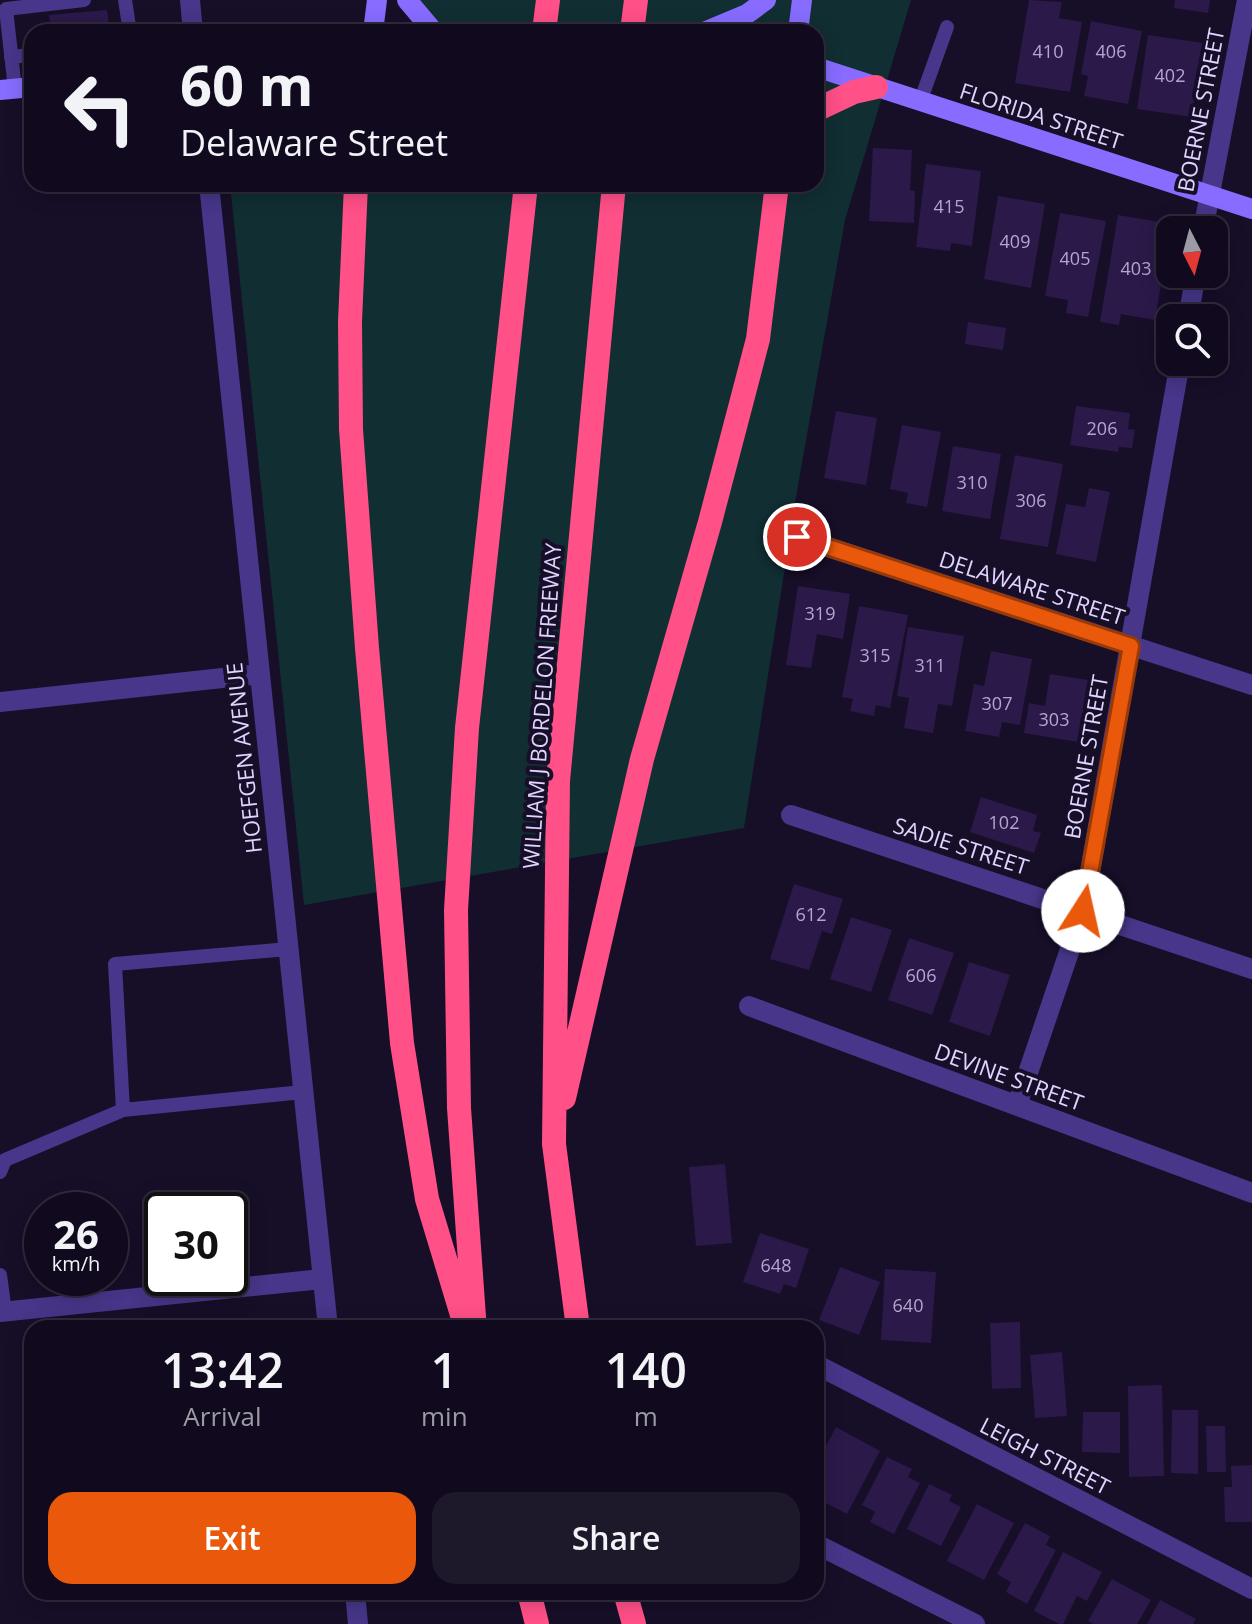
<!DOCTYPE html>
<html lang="en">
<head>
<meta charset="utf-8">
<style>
	:root { --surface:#110a1e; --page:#1e182b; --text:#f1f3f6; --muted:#9c9aa4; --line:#302b3c; --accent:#ea580c }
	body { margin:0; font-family:"Open Sans",sans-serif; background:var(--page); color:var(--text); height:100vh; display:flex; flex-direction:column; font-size:30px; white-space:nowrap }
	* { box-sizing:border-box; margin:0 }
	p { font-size:26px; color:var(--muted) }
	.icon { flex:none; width:44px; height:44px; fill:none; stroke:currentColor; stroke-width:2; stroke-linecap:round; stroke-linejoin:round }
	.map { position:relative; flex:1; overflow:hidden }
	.panel { position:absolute; left:24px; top:1320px; width:800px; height:280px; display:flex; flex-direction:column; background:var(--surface); border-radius:24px; box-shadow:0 4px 20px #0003,0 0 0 2px var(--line) }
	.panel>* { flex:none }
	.hud { position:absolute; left:24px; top:24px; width:800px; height:168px; border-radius:24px; box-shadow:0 4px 20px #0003,0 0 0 2px var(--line); background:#110a1e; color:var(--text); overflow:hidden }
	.needle { width:52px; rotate:174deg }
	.buttons { position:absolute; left:1156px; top:216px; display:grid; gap:16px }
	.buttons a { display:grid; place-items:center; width:72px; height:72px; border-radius:16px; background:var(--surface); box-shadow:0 4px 20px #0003,0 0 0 2px var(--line); font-size:40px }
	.speed { position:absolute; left:24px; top:1192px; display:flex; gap:16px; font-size:40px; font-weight:700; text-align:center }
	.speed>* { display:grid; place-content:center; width:104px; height:104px; border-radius:50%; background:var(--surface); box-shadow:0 4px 20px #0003,0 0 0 2px var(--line); line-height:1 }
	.speed small { font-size:20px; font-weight:400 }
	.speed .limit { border:4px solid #111; border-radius:12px; background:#fff; color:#111 }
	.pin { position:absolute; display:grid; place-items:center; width:68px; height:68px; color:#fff; margin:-34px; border:4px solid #fff; border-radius:50%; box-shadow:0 2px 8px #0007 }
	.me { position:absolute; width:88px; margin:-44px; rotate:10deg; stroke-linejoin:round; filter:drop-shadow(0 0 6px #0008) }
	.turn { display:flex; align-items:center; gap:28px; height:168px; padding:0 24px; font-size:36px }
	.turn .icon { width:104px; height:104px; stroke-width:2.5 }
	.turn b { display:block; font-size:56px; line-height:68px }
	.eta { display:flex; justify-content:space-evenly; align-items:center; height:136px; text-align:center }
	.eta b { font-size:48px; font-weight:600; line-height:56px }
	.action { display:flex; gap:16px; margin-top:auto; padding:16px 24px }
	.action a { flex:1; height:92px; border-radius:24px; background:var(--accent); color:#fff; font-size:32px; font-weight:600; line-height:92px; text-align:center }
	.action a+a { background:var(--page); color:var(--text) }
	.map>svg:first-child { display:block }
</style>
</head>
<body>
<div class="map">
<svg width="1252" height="1624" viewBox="0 0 1252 1624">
	<rect width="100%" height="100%" fill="#170e28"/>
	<path fill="#112e32" d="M418,0H911L845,220L797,491L744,828L304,905L230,184H816V32H415Z"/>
	<path fill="#2b194a" d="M1029,0L1062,2L1059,18L1082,22L1070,92L1015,83Z
		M1175,0H1210L1208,13L1174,8Z
		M107,10L110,32H51L49,15Z
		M1091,21L1142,31L1128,104L1084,96L1088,76L1081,74Z
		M1148,35L1203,43L1192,117L1137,109Z
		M873,148L912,150L910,190L915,191L914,223L869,221Z
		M926,164L981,171L972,246L951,243L950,251L916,247Z
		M998,196L1045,204L1031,288L984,279Z
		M1060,213L1106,221L1088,317L1066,313L1068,300L1045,296Z
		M1118,215L1171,224L1155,320L1121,314L1119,325L1100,322Z
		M968,322L1006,328L1003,350L965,344Z
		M1076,406L1130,413L1128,429L1135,430L1132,448L1119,447L1118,452L1070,445Z
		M836,411L877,418L866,485L824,478Z
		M902,425L941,432L927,507L906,503L908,493L890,489Z
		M953,446L1001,454L990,519L942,511Z
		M1015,455L1063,464L1048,547L1000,539Z
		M1089,488L1110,492L1096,562L1056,554L1066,504L1085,507Z
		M798,586L850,594L843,639L817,634L811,668L786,665Z
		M859,606L908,615L890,708L876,705L874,716L850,711L853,699L842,697Z
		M908,627L964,636L952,706L938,704L933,733L904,728L909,698L897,696Z
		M991,651L1032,659L1020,725L1002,722L999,737L965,731L974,684L984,686Z
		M1050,674L1088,680L1078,742L1024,733L1029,703L1045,706Z
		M981,797L1037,815L1033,831L1041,833L1034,853L970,832Z
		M794,884L843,899L832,934L822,931L809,970L770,959Z
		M851,917L892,930L871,992L830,979Z
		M909,938L954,953L932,1015L888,1000Z
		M969,962L1010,975L990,1036L949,1022Z
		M725,1164L732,1243L696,1246L689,1167Z
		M760,1233L809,1249L796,1288L784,1284L780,1294L743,1282Z
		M840,1267L880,1282L859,1335L819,1320Z
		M885,1269L936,1272L931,1343L881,1340Z
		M1020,1322L1021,1388L992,1389L990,1323Z
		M1062,1352L1067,1416L1035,1418L1030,1355Z
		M1162,1385L1164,1476L1129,1477L1128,1386Z
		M1172,1410H1198V1474L1171,1473Z
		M1083,1412H1120V1453L1082,1452Z
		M1206,1426H1225L1226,1472H1207Z
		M836,1427L880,1451L847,1514L816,1498V1465Z
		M887,1457L912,1469L908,1477L920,1483L894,1534L870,1522L875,1512L862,1505Z
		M1252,1465V1522H1225L1224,1487H1232L1231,1466Z
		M929,1484L952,1495L949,1501L961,1507L941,1546L907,1529Z
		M977,1504L1014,1523L984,1580L947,1561Z
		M1025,1523L1050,1536L1046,1545L1056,1550L1027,1604L1006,1592L1011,1582L997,1574Z
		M1063,1552L1102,1572L1087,1601L1077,1596L1063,1624H1059L1034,1611Z
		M1112,1579L1151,1600L1137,1624H1094L1088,1621Z
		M1160,1600L1196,1619L1193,1624H1147Z"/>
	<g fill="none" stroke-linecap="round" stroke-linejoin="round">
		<path stroke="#473689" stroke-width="14" d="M124,32L129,26L125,0
			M11,57L32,55
			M15,89L6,9L84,0
			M920,102L947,27
			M288,949L115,964L123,1110L303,1092
			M0,1172L5,1160L123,1110
			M0,1275L5,1312"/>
		<path stroke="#473689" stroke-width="20" d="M190,0L193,32
			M209,184L328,1328
			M1203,230L1247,0
			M1188,318L1196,274
			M797,537L1252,685
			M0,702L260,674
			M791,815L1252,969
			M749,1006L1252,1193
			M1017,1105L1083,911L1180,362
			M0,1312L322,1279
			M816,1367H821L1252,1589
			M816,1544L975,1624
			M355,1592L358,1624"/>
		<path stroke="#876cff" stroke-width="20" d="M407,0L434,32
			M373,32L377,0
			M704,32L747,14L766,0
			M798,32L802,0
			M816,67L1252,209
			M0,90L32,87"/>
		<path stroke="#ff5088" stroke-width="24" d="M544,32L548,0
			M632,32L636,0
			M816,110L854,92L876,87
			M356,184L350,322L351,429L367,648L402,1043L427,1199L466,1328
			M564,1098L642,759L710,522L758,339L777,184
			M474,1317L459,1108L456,910L467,728L526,184
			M578,1328L554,1144L558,781L614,184
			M529,1592L537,1624
			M625,1592L634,1624"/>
	</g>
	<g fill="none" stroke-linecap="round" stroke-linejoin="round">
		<defs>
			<path id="route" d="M797,537L1131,646L1083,911"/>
		</defs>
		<use href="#route" stroke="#983908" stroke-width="20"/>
		<use href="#route" stroke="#ea580c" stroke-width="14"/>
	</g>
	<g text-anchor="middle" stroke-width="8" stroke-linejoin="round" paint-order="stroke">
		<g font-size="18" fill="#b3a6d2">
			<text x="1048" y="58">410</text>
			<text x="1111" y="58">406</text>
			<text x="1170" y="82">402</text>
			<text x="949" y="213">415</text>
			<text x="1015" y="248">409</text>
			<text x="1075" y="265">405</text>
			<text x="1136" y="275">403</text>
			<text x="1102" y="435">206</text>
			<text x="972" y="489">310</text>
			<text x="1031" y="507">306</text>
			<text x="820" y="620">319</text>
			<text x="875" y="662">315</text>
			<text x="930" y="672">311</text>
			<text x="997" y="710">307</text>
			<text x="1054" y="726">303</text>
			<text x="1004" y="829">102</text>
			<text x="811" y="921">612</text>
			<text x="921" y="982">606</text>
			<text x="776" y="1272">648</text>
			<text x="908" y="1312">640</text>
		</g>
		<g font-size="22" fill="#e0d5ff" stroke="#170e28">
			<text transform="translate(1201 110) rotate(-79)" y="8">BOERNE STREET</text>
			<text transform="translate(1041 116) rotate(18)" y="8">FLORIDA STREET</text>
			<text transform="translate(1032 588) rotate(18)" y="8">DELAWARE STREET</text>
			<text transform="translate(542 706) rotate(-86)" y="8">WILLIAM J BORDELON FREEWAY</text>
			<text transform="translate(1086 757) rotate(-80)" y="8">BOERNE STREET</text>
			<text transform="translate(244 758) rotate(-96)" y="8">HOEFGEN AVENUE</text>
			<text transform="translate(961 846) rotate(18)" y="8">SADIE STREET</text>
			<text transform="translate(1009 1077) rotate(20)" y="8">DEVINE STREET</text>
			<text transform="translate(1045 1456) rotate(27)" y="8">LEIGH STREET</text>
		</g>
	</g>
</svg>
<div class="buttons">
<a><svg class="needle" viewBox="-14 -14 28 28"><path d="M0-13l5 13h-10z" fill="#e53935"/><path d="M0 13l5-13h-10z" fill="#9c9aa4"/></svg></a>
<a><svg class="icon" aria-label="search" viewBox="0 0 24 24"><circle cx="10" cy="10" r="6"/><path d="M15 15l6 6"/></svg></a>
</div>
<div class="speed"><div>26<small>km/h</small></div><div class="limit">30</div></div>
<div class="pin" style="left:797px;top:537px;background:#d93025"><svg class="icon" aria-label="arrive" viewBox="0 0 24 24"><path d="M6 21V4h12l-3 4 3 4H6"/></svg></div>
<svg class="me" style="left:1083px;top:911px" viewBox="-20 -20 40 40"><circle r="19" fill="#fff"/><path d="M0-13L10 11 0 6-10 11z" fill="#ea580c"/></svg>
<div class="hud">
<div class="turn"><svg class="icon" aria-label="left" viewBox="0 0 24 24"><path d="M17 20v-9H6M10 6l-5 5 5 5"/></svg><div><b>60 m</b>Delaware Street</div></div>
</div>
<section class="panel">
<div class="eta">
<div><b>13:42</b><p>Arrival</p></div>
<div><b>1</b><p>min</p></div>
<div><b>140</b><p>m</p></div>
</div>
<div class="action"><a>Exit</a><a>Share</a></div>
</section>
</div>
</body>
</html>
